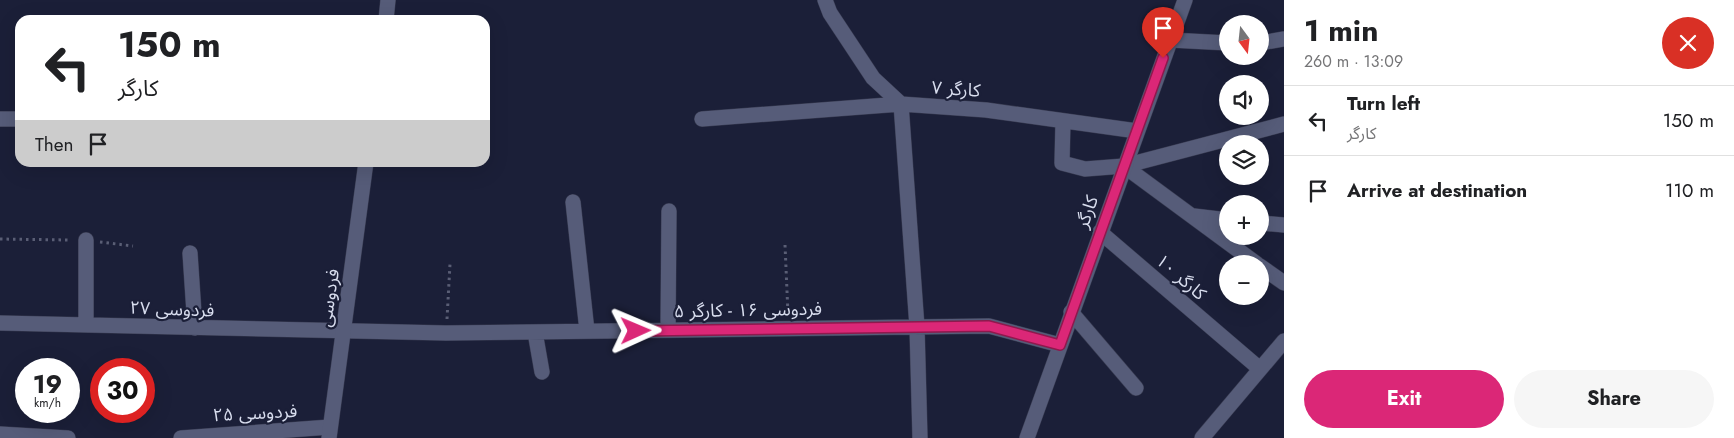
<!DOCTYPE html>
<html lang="en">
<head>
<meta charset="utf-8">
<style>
	:root { --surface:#fff; --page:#f6f6f6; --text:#202124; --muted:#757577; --line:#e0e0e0; --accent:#db2777 }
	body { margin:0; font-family:Jost,"Noto Sans Arabic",sans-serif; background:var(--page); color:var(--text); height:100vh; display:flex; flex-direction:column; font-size:19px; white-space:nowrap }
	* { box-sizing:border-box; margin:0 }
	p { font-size:16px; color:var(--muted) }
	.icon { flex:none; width:28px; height:28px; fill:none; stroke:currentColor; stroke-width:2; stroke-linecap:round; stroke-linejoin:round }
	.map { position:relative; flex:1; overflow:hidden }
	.details { display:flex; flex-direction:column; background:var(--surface); width:450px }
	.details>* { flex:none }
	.top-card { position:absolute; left:15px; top:15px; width:475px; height:152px; border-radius:15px; box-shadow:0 5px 20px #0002; background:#fff; color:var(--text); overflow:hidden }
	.needle { width:32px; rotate:165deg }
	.fabs { position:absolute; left:1219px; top:15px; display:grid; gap:10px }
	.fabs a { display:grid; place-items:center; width:50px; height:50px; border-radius:50%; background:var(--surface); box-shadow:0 5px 20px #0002; font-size:25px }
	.speed { position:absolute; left:15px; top:358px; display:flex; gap:10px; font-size:25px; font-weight:700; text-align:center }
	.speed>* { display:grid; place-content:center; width:65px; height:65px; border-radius:50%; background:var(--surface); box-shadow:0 5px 20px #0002; line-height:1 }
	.speed small { font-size:12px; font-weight:400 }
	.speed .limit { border:8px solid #d22; background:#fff; color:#111 }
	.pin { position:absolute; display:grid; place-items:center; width:42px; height:42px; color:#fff; margin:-51px -21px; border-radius:50% 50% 50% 0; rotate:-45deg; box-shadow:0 0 5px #0007 }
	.pin .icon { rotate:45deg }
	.me { position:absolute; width:55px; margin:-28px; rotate:89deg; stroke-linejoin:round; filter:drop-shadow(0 0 4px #0008) }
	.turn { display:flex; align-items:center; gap:18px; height:105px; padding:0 20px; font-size:22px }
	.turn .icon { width:65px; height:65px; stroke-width:2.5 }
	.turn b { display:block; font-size:35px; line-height:42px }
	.then { display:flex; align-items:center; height:48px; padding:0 20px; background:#0003; gap:10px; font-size:19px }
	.round { display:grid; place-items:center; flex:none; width:52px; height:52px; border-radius:26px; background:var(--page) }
	.head { display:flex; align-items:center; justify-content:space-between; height:85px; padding:0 20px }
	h1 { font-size:30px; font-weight:700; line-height:38px }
	.cta { display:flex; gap:10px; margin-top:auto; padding:10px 20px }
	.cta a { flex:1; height:58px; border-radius:30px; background:var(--accent); color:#fff; font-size:20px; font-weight:700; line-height:58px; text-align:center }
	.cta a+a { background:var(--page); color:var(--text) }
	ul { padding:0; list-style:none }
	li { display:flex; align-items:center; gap:15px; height:70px; padding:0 20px; border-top:1px solid var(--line) }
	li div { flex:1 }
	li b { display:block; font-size:19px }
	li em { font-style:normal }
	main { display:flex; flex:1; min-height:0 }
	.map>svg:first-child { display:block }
</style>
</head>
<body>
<main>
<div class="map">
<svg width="1284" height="438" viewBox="0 0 1284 438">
	<rect width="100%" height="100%" fill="#1b1f38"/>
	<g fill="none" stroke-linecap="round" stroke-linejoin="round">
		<defs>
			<path id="street" d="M825,0L830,13L873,78L901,104L986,110L1137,131
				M1170,40L1228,43
				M1260,43L1284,39
				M0,119H20
				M702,119L901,104L917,327L920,438
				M1063,121L1062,163L1085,169L1124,166L1284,124
				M1124,166L1257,264
				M573,202L587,331
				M1194,216L1228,220
				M1260,223L1284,225
				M1100,232L1260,369
				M190,253L195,328
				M1260,266L1284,283
				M1071,312L1136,388
				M0,323L446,333L989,326L1060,345
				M86,325V240
				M668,330L669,211
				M535,332L542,372
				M0,434L68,438
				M181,438L330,427
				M1202,438L1284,341"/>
			<path id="secondary" d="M386,20L388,0
				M329,438L366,162
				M1027,438L1185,0"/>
		</defs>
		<use href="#street" stroke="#383b51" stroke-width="16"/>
		<use href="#secondary" stroke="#383b51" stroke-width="16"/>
		<path stroke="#5a5e75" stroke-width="3" stroke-dasharray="2.5 4" stroke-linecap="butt" d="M0,239L69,240
			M100,242L133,246
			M785,245L788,314
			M447,319L450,264"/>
		<use href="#street" stroke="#565c79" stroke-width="15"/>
		<use href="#secondary" stroke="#565c79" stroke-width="15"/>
	</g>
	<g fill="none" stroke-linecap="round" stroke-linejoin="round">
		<defs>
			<path id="route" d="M636,331L989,326L1060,345L1163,58"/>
		</defs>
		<use href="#route" stroke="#8e194d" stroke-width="12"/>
		<use href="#route" stroke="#db2777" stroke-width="9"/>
	</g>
	<g text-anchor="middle" stroke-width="4.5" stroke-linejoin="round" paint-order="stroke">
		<g font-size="18" fill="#d8ddee" stroke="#1b1f38">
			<text transform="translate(956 89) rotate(4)" y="6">کارگر ۷</text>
			<text transform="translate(1087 212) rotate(-70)" y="6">کارگر</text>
			<text transform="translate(1181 277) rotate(41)" y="6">کارگر ۱۰</text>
			<text transform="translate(329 298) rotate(-82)" y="6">فردوسی</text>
			<text transform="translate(172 309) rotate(2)" y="6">فردوسی ۲۷</text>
			<text transform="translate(748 310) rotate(-1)" y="6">فردوسی ۱۶ - کارگر ۵</text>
			<text transform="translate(255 413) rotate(-3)" y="6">فردوسی ۲۵</text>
		</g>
	</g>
</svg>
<div class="fabs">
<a><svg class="needle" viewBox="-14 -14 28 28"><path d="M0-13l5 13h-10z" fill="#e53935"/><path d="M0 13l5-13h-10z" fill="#757577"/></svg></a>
<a><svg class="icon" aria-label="sound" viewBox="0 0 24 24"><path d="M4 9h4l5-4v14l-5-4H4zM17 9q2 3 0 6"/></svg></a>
<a><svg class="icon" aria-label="layers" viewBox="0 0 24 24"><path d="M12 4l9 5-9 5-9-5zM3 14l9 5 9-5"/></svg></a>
<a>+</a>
<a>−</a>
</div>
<div class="speed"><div>19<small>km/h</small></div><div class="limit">30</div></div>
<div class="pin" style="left:1163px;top:58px;background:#d93025"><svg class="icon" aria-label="arrive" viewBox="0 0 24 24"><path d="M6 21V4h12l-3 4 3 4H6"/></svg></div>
<svg class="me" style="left:636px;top:331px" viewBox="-20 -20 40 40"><path d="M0-17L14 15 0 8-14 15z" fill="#db2777" stroke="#fff" stroke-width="4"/></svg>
<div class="top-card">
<div class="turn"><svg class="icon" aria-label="left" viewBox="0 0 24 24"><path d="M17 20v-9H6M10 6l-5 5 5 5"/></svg><div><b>150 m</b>کارگر</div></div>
<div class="then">Then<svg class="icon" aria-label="arrive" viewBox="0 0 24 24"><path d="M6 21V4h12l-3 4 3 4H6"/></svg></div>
</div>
</div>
<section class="details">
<div class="head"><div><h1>1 min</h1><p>260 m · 13:09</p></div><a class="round" style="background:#d93025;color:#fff"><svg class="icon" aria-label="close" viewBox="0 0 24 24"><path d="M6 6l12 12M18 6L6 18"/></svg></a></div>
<ul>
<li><svg class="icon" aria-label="left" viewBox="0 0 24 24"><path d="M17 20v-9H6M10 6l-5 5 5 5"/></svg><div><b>Turn left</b><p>کارگر</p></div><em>150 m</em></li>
<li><svg class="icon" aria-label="arrive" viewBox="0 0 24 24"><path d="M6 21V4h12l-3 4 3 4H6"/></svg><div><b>Arrive at destination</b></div><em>110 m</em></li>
</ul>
<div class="cta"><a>Exit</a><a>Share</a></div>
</section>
</main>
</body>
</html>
